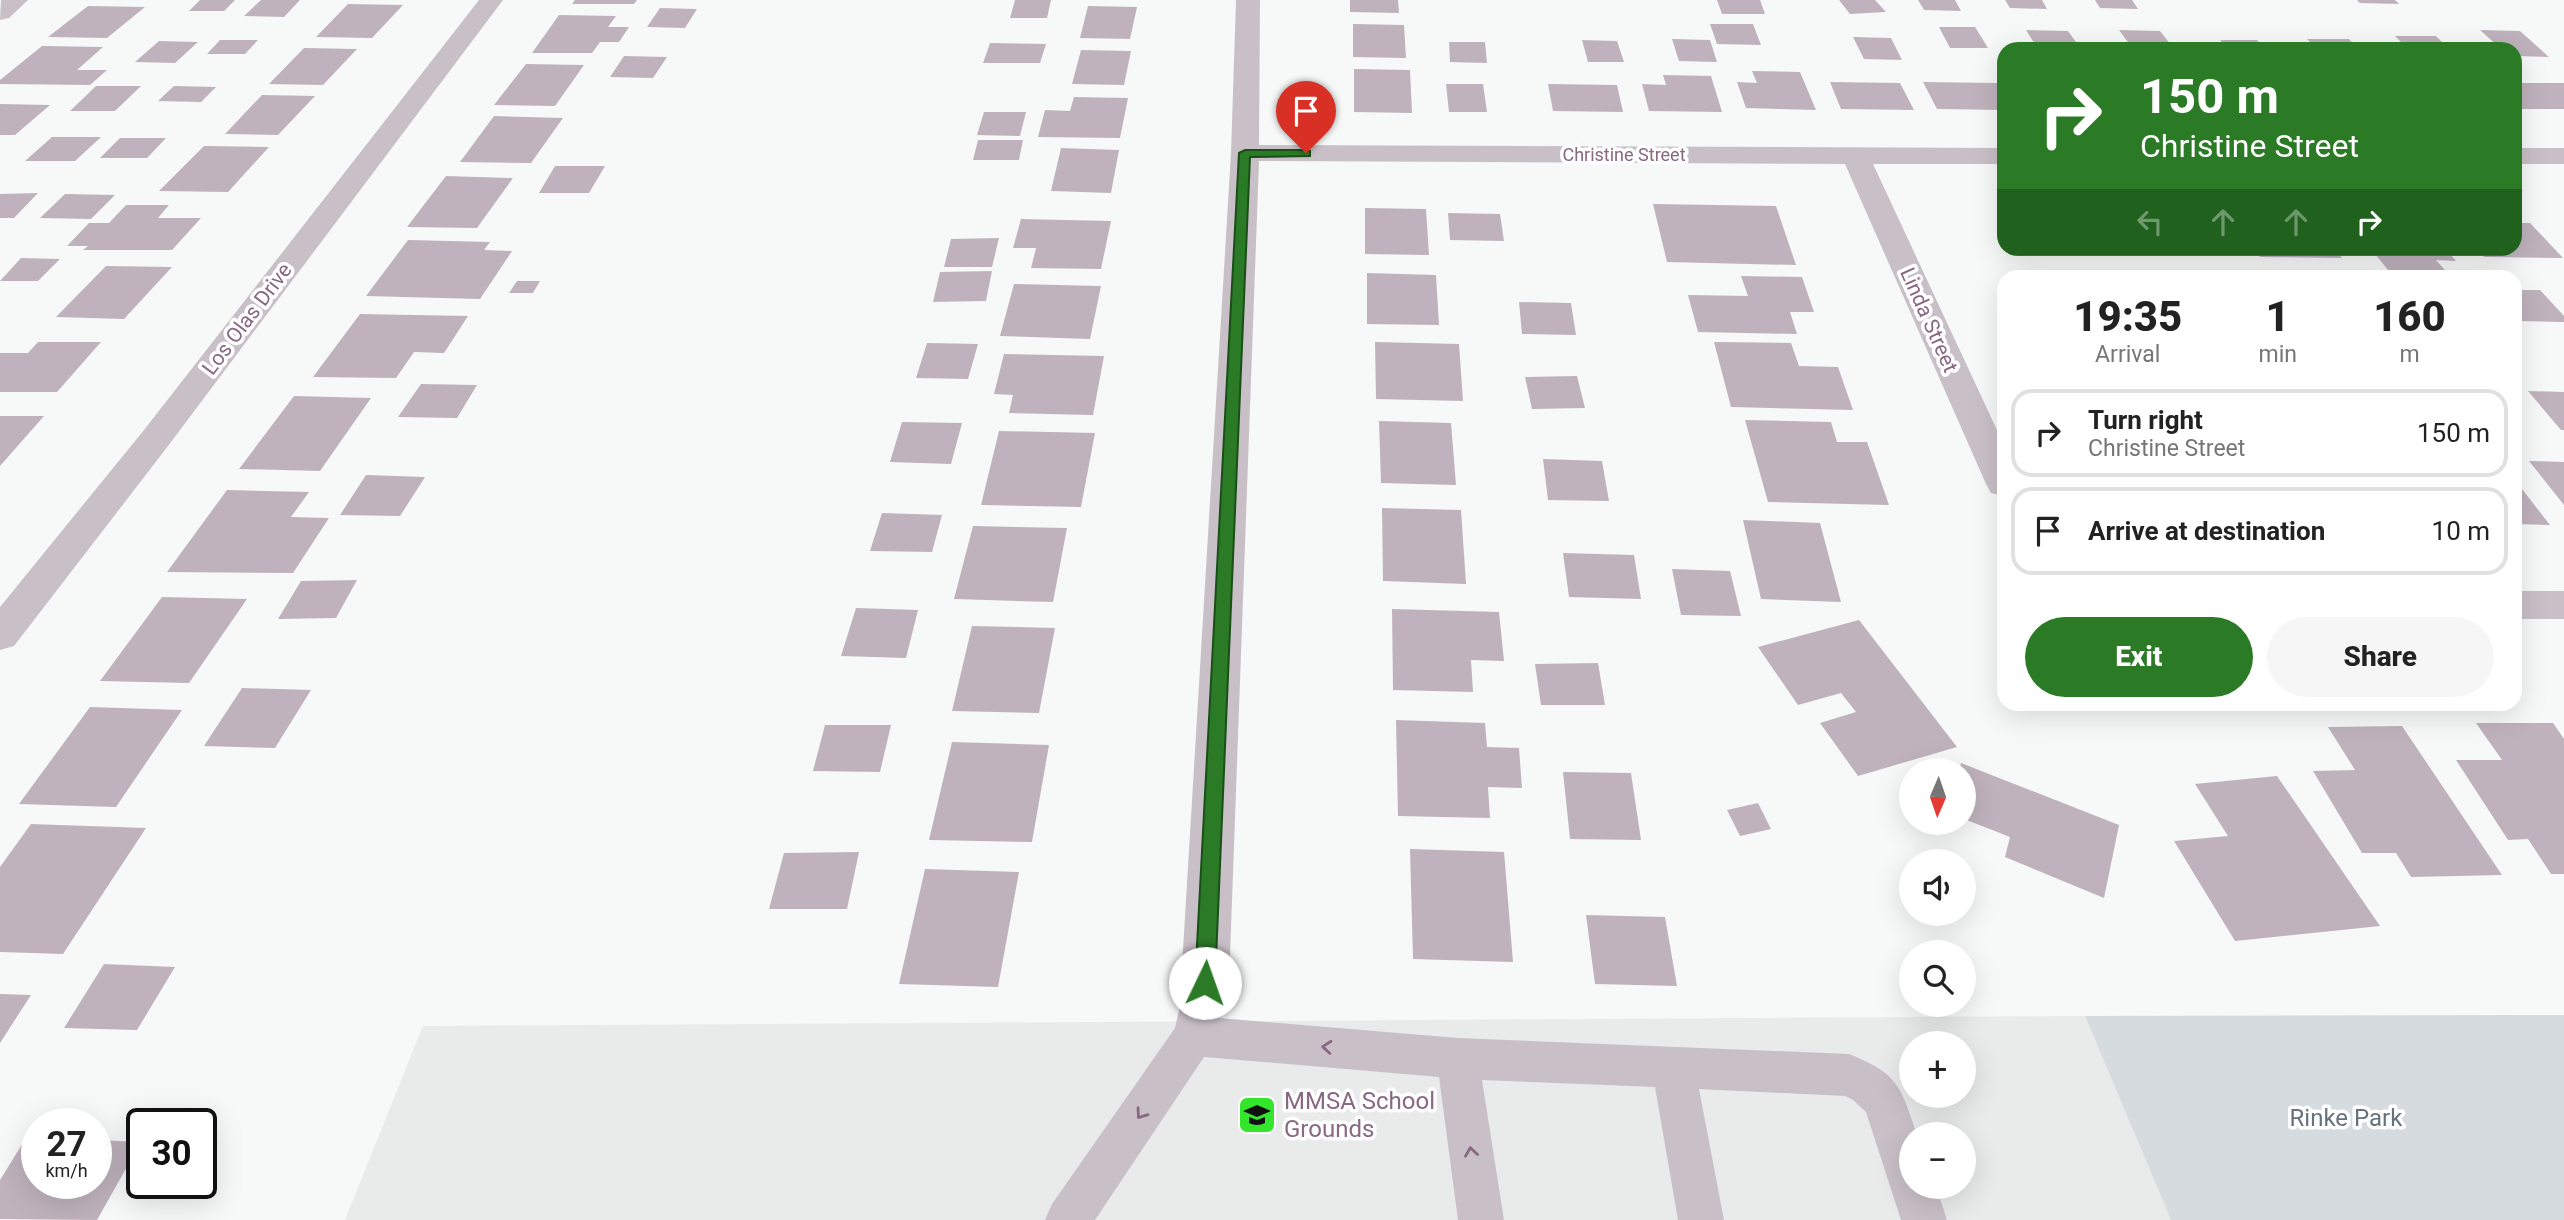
<!DOCTYPE html>
<html lang="en">
<head>
<meta charset="utf-8">
<style>
	:root { --surface:#fff; --page:#f6f6f6; --text:#222; --muted:#767676; --line:#e0e0e0; --accent:#2a7a26 }
	body { margin:0; font-family:Roboto,sans-serif; background:var(--page); color:var(--text); height:100vh; display:flex; flex-direction:column; font-size:26px; white-space:nowrap }
	* { box-sizing:border-box; margin:0 }
	p { font-size:23px; color:var(--muted) }
	.icon { flex:none; width:38px; height:38px; fill:none; stroke:currentColor; stroke-width:2; stroke-linecap:round; stroke-linejoin:round }
	.map { position:relative; flex:1; overflow:hidden }
	.panel { position:absolute; left:1997px; top:270px; width:525px; height:441px; display:flex; flex-direction:column; background:var(--surface); border-radius:21px; box-shadow:0 7px 28px #0002 }
	.panel>* { flex:none }
	.guide { position:absolute; left:1997px; top:42px; width:525px; height:214px; border-radius:21px; box-shadow:0 7px 28px #0002; background:#2a7a26; color:#fff; overflow:hidden }
	.needle { width:46px; rotate:182deg }
	.controls { position:absolute; left:1899px; top:758px; display:grid; gap:14px }
	.controls a { display:grid; place-items:center; width:77px; height:77px; border-radius:50%; background:var(--surface); box-shadow:0 7px 28px #0002; font-size:35px }
	.speed { position:absolute; left:21px; top:1108px; display:flex; gap:14px; font-size:35px; font-weight:700; text-align:center }
	.speed>* { display:grid; place-content:center; width:91px; height:91px; border-radius:50%; background:var(--surface); box-shadow:0 7px 28px #0002; line-height:1 }
	.speed small { font-size:18px; font-weight:400 }
	.speed .limit { border:4px solid #111; border-radius:10px; background:#fff; color:#111 }
	.pin { position:absolute; display:grid; place-items:center; width:60px; height:60px; color:#fff; margin:-72px -30px; border-radius:50% 50% 50% 0; rotate:-45deg; box-shadow:0 0 7px #0007 }
	.pin .icon { rotate:45deg }
	.me { position:absolute; width:77px; margin:-38px; rotate:3deg; stroke-linejoin:round; filter:drop-shadow(0 0 5px #0008) }
	.turn { display:flex; align-items:center; gap:24px; height:147px; padding:0 28px; font-size:32px }
	.turn .icon { width:91px; height:91px; stroke-width:2.5 }
	.turn b { display:block; font-size:49px; line-height:60px }
	.lanes { display:flex; align-items:center; height:66px; padding:0 28px; background:#0003; justify-content:center; gap:35px; direction:ltr }
	.lanes .off { opacity:.35 }
	.eta { display:flex; justify-content:space-evenly; align-items:center; height:119px; text-align:center }
	.eta b { font-size:42px; font-weight:800; line-height:49px }
	.cta { display:flex; gap:14px; margin-top:auto; padding:14px 28px }
	.cta a { flex:1; height:80px; border-radius:42px; background:var(--accent); color:#fff; font-size:28px; font-weight:800; line-height:80px; text-align:center }
	.cta a+a { background:var(--page); color:var(--text) }
	ul { padding:0; list-style:none }
	li { display:flex; align-items:center; gap:21px; height:88px; margin:0 14px 10px; padding:0 14px; border:4px solid var(--line); border-radius:21px }
	li div { flex:1 }
	li b { display:block; font-size:26px }
	li em { font-style:normal }
	.map>svg:first-child { display:block }
</style>
</head>
<body>
<div class="map">
<svg width="2564" height="1220" viewBox="0 0 2564 1220">
	<rect width="100%" height="100%" fill="#f6f9f8"/>
	<path fill="#e9eaea" fill-rule="evenodd" d="M2085,1016L2171,1220H345L423,1026ZM1911,1043H1964V1096H1911ZM1911,1134H1964V1186H1911Z"/>
	<path fill="#d5dbde" d="M2564,1015V1220H2171L2085,1016Z"/>
	<path fill="#bfb2bd" d="M200,0H235L224,11H189Z
		M261,0H300L284,17L244,16Z
		M575,0H637L634,4H572Z
		M1015,0H1051L1047,18H1010Z
		M1350,0H1398L1399,13L1350,12Z
		M1717,0H1760L1765,14H1722Z
		M1839,0H1875L1886,12L1850,14Z
		M1918,0H1955L1961,11L1924,10Z
		M2005,0H2042L2047,9L2010,8Z
		M2095,0H2132L2138,9L2100,8Z
		M2357,0H2395L2399,4L2360,3Z
		M348,4L403,5L372,38L316,37Z
		M88,6L145,7L107,38L48,37Z
		M1088,6L1137,7L1130,39L1080,38Z
		M660,8L697,9L685,28L647,27Z
		M559,15L616,16L608,27H629L619,42H600L592,53H532Z
		M1353,24L1404,25L1406,58L1353,57Z
		M1710,24H1753L1761,45L1717,44Z
		M1939,27H1975L1988,48H1950Z
		M2026,30L2068,31L2081,49H2038Z
		M2119,30L2160,31L2174,49H2133Z
		M2480,30L2520,31L2549,57L2515,56V49H2501Z
		M2395,36H2436L2449,49H2408Z
		M1853,37L1891,38L1902,60L1864,59Z
		M1672,39L1710,40L1717,62L1679,61Z
		M2307,39H2349L2358,49H2317Z
		M220,40H258L245,54H207Z
		M1582,40L1617,41L1624,62H1588Z
		M2220,40H2257L2265,49H2228Z
		M159,41L198,42L175,63L135,62Z
		M1449,42H1485L1487,63L1450,62Z
		M990,43L1046,44L1040,63H983Z
		M42,46L103,47L77,70H107L90,85L0,84V80Z
		M304,48L357,49L323,85L269,84Z
		M1081,50L1131,51L1124,85L1072,84Z
		M624,56L667,57L653,78L610,77Z
		M526,64L584,65L555,106L494,105Z
		M1354,69L1410,70L1412,113L1354,112Z
		M1752,71L1800,72L1816,110L1746,108L1737,82L1757,83Z
		M1663,75L1711,76L1722,112L1649,111L1642,84L1666,85Z
		M1830,82L1900,83L1914,110L1841,109Z
		M1923,82L1997,83L2004,95V110L1937,109Z
		M2515,83H2564V109H2522L2515,102Z
		M1446,84H1483L1487,112H1449Z
		M1548,84L1617,85L1623,112L1553,111Z
		M96,86H141L115,111H70Z
		M174,86L216,87L201,102L158,101Z
		M262,95L315,96L278,135L225,134Z
		M1074,97L1128,98L1120,138L1038,137L1045,110L1070,111Z
		M0,104L50,105L15,135H0Z
		M984,112H1026L1020,136L977,135Z
		M494,116L563,118L531,163L460,162Z
		M52,137H101L75,161H25Z
		M120,138H166L147,158H100Z
		M978,140H1023L1019,160H973Z
		M204,146L269,147L228,192L159,191Z
		M1061,148L1119,150L1111,193L1051,191Z
		M555,166H605L589,193H539Z
		M446,176L513,178L477,228L407,227Z
		M38,193L14,218H0V194Z
		M65,194L115,195L91,219L40,218Z
		M1653,204L1776,206L1796,265L1667,262Z
		M126,205H169L158,218H201L172,250H83L88,246H67L89,223H109Z
		M1365,208L1426,209L1429,255L1365,254Z
		M1448,213L1500,214L1504,241L1450,240Z
		M1021,219L1111,221L1101,269L1031,268L1036,248H1013Z
		M2515,223H2530L2563,258L2484,257L2477,248H2515Z
		M999,238L992,267H944L951,239Z
		M408,240L490,242L484,250L512,251L480,299L366,296Z
		M2034,248H2116L2119,254L2036,252Z
		M2146,248H2224L2229,256L2150,254Z
		M2254,248H2334L2342,258L2260,257Z
		M2370,248H2445L2456,261L2436,260L2450,276H2393Z
		M21,258L60,259L38,281H0Z
		M106,266L172,267L124,319L56,317Z
		M992,271L986,301L933,302L940,272Z
		M1367,273L1436,275L1439,325L1367,324Z
		M1741,276L1802,277L1814,312H1790L1797,334L1698,332L1688,295L1748,296Z
		M517,281H540L533,293H509Z
		M1014,284L1101,286L1090,339L1000,336Z
		M2515,290H2540L2564,316V322L2520,321L2515,316Z
		M1519,302L1571,303L1576,335L1522,334Z
		M360,314L468,316L444,353L414,352L396,378L313,377Z
		M38,342H101L57,392H0V353H28Z
		M1375,342L1459,344L1463,401L1376,399Z
		M1714,342L1791,343L1799,366L1838,367L1853,410L1731,407Z
		M927,343L978,344L968,379L916,378Z
		M1004,354L1104,356L1093,415L1009,413L1013,395L994,394Z
		M1577,376L1585,408L1532,409L1525,377Z
		M421,384L477,385L457,418L398,417Z
		M2528,391L2564,392V430H2561Z
		M294,396L371,398L320,471L239,469Z
		M0,416H44L0,466Z
		M1745,420L1831,422L1837,442H1867L1889,505L1768,502Z
		M1379,421L1451,423L1456,485L1381,483Z
		M902,422L962,423L951,464L890,462Z
		M999,431L1095,433L1081,507L981,505Z
		M1543,459L1602,461L1609,501L1548,500Z
		M2529,461L2564,462V505Z
		M366,475L425,477L400,516L340,515Z
		M2515,480L2550,525L2515,524Z
		M227,490L309,492L291,517L329,518L293,573L167,572Z
		M1382,508L1461,510L1466,584L1383,581Z
		M882,513L942,515L932,552L870,551Z
		M1743,520L1820,523L1841,602L1761,599Z
		M973,526L1067,528L1053,602L954,599Z
		M1563,553L1634,555L1641,599L1569,597Z
		M1672,569L1730,571L1741,616L1681,615Z
		M357,580L336,618L278,619L301,581Z
		M162,597L247,599L189,683L100,681Z
		M856,608L918,610L906,658L841,656Z
		M1392,609L1499,612L1504,661L1471,660L1473,692L1393,690Z
		M1859,620L1957,747L1858,776L1820,723L1856,712L1841,693L1798,705L1758,647Z
		M972,626L1055,628L1039,713L952,711Z
		M1598,663L1605,705H1541L1535,664Z
		M242,688L311,690L275,748L204,746Z
		M90,707L182,710L116,807L19,804Z
		M1396,720L1485,723L1487,747L1519,748L1522,788L1488,787L1490,818L1398,816Z
		M2476,723H2553L2564,739V874H2551L2528,839L2508,840L2456,760H2502Z
		M825,725H891L880,772L813,771Z
		M2402,726L2502,875L2411,877L2396,853H2362L2313,771L2355,770L2328,727Z
		M952,742L1049,745L1032,842L929,840Z
		M1961,763L2119,825L2104,898L2005,857L2010,837L1964,819V770H1959Z
		M1563,772L1631,773L1641,840L1570,839Z
		M2277,776L2380,926L2235,941L2174,841L2228,836L2195,784Z
		M1758,803L1771,829L1740,836L1727,810Z
		M31,824L146,828L63,954L0,952V867Z
		M1410,849L1504,852L1513,962L1413,959Z
		M859,852L847,909H769L784,853Z
		M925,869L1019,872L998,987L899,984Z
		M1586,915L1665,917L1677,986L1595,984Z
		M104,964L175,967L137,1030L64,1028Z
		M0,994L31,995L0,1043Z
		M26,1138H37V1183H96V1140L141,1142L97,1220L0,1219V1180Z"/>
	<g fill="none" stroke-linecap="round" stroke-linejoin="round">
		<path fill="#c9c0c7" fill-rule="evenodd" d="M1205,964L1219,970L1225,983L1219,1018L1458,1038L1849,1054C1899,1074 1900,1086 1917,1134H1911V1186H1936L1947,1220H1901L1866,1112L1853,1100L1845,1096L1699,1089L1724,1220H1678L1655,1087L1482,1080L1504,1220H1458L1439,1077L1204,1057L1095,1220H1045L1052,1204L1175,1028L1185,983L1191,970Z"/>
		<path fill="#c9c0c7" fill-rule="evenodd" d="M28,0L9,18L0,20L1,0Z
			M479,0H503L168,446L14,646L0,650V607L144,430Z
			M1236,0H1260L1259,145L2004,148V164H1873L2004,445V496L1991,493L1986,484L1845,164L1259,161L1229,983L1222,999L1205,1005L1188,999L1181,983L1231,153Z
			M2515,148H2564V164H2515Z
			M2515,591H2564V619H2515Z"/>
	</g>
	<defs><path id="oneway-chevron" d="M-2-3.5L2.5 0L-2 3.5" fill="none" stroke-width="1.6" stroke-linecap="round" stroke-linejoin="round" transform="scale(1.75)"/></defs>
	<g stroke="#886882">
		<use href="#oneway-chevron" transform="translate(1327 1047) rotate(-175)"/>
		<use href="#oneway-chevron" transform="translate(1141 1114) rotate(125)"/>
		<use href="#oneway-chevron" transform="translate(1471 1152) rotate(-98)"/>
	</g>
	<path fill="#2a7a26" stroke="#1b4f19" stroke-width="2" d="M1306,150L1310,151V156L1250,157L1215,983L1212,990L1205,992L1198,990L1195,983L1239,153L1245,150Z"/>
	<defs>
		<symbol id="school-square" viewBox="-11 -11 22 22"><rect x="-9" y="-9" width="18" height="18" rx="4" fill="#33e52b" stroke="#fff"/><path d="M0-5L7-2L0 1L-7-2ZM-4 1L0 2.5L4 1V4Q0 6-4 4Z" fill="#111"/></symbol>
	</defs>
	<g fill-rule="evenodd">
		<use href="#school-square" x="1235" y="1093" width="44" height="44"/>
	</g>
	<g text-anchor="middle" stroke-width="7" stroke-linejoin="round" paint-order="stroke">
		<g font-size="18" fill="#886882" stroke="#fff">
			<text x="1624" y="161">Christine Street</text>
		</g>
		<g font-size="21" fill="#886882" stroke="#fff">
			<text transform="translate(247 319) rotate(-53)" y="7">Los Olas Drive</text>
			<text transform="translate(1929 320) rotate(66)" y="7">Linda Street</text>
		</g>
		<g font-size="24" fill="#886882" stroke="#fff" text-anchor="start">
			<text x="1284" y="1109">MMSA School<tspan x="1284" dy="28">Grounds</tspan></text>
		</g>
		<g font-size="24" fill="#67727f" stroke="#fff">
			<text x="2346" y="1126">Rinke Park</text>
		</g>
	</g>
</svg>
<div class="controls">
<a><svg class="needle" viewBox="-14 -14 28 28"><path d="M0-13l5 13h-10z" fill="#e53935"/><path d="M0 13l5-13h-10z" fill="#767676"/></svg></a>
<a><svg class="icon" aria-label="sound" viewBox="0 0 24 24"><path d="M4 9h4l5-4v14l-5-4H4zM17 9q2 3 0 6"/></svg></a>
<a><svg class="icon" aria-label="search" viewBox="0 0 24 24"><circle cx="10" cy="10" r="6"/><path d="M15 15l6 6"/></svg></a>
<a>+</a>
<a>−</a>
</div>
<div class="speed"><div>27<small>km/h</small></div><div class="limit">30</div></div>
<div class="pin" style="left:1306px;top:153px;background:#d93025"><svg class="icon" aria-label="arrive" viewBox="0 0 24 24"><path d="M6 21V4h12l-3 4 3 4H6"/></svg></div>
<svg class="me" style="left:1205px;top:983px" viewBox="-20 -20 40 40"><circle r="19" fill="#fff"/><path d="M0-13L10 11 0 6-10 11z" fill="#2a7a26"/></svg>
<div class="guide">
<div class="turn"><svg class="icon" aria-label="right" viewBox="0 0 24 24"><path d="M7 20v-9h11M14 6l5 5-5 5"/></svg><div><b>150 m</b>Christine Street</div></div>
<div class="lanes"><svg class="icon off" aria-label="left" viewBox="0 0 24 24"><path d="M17 20v-9H6M10 6l-5 5 5 5"/></svg><svg class="icon off" aria-label="ahead" viewBox="0 0 24 24"><path d="M12 20V5M6 11l6-6 6 6"/></svg><svg class="icon off" aria-label="ahead" viewBox="0 0 24 24"><path d="M12 20V5M6 11l6-6 6 6"/></svg><svg class="icon" aria-label="right" viewBox="0 0 24 24"><path d="M7 20v-9h11M14 6l5 5-5 5"/></svg></div>
</div>
<section class="panel">
<div class="eta">
<div><b>19:35</b><p>Arrival</p></div>
<div><b>1</b><p>min</p></div>
<div><b>160</b><p>m</p></div>
</div>
<ul>
<li><svg class="icon" aria-label="right" viewBox="0 0 24 24"><path d="M7 20v-9h11M14 6l5 5-5 5"/></svg><div><b>Turn right</b><p>Christine Street</p></div><em>150 m</em></li>
<li><svg class="icon" aria-label="arrive" viewBox="0 0 24 24"><path d="M6 21V4h12l-3 4 3 4H6"/></svg><div><b>Arrive at destination</b></div><em>10 m</em></li>
</ul>
<div class="cta"><a>Exit</a><a>Share</a></div>
</section>
</div>
</body>
</html>
